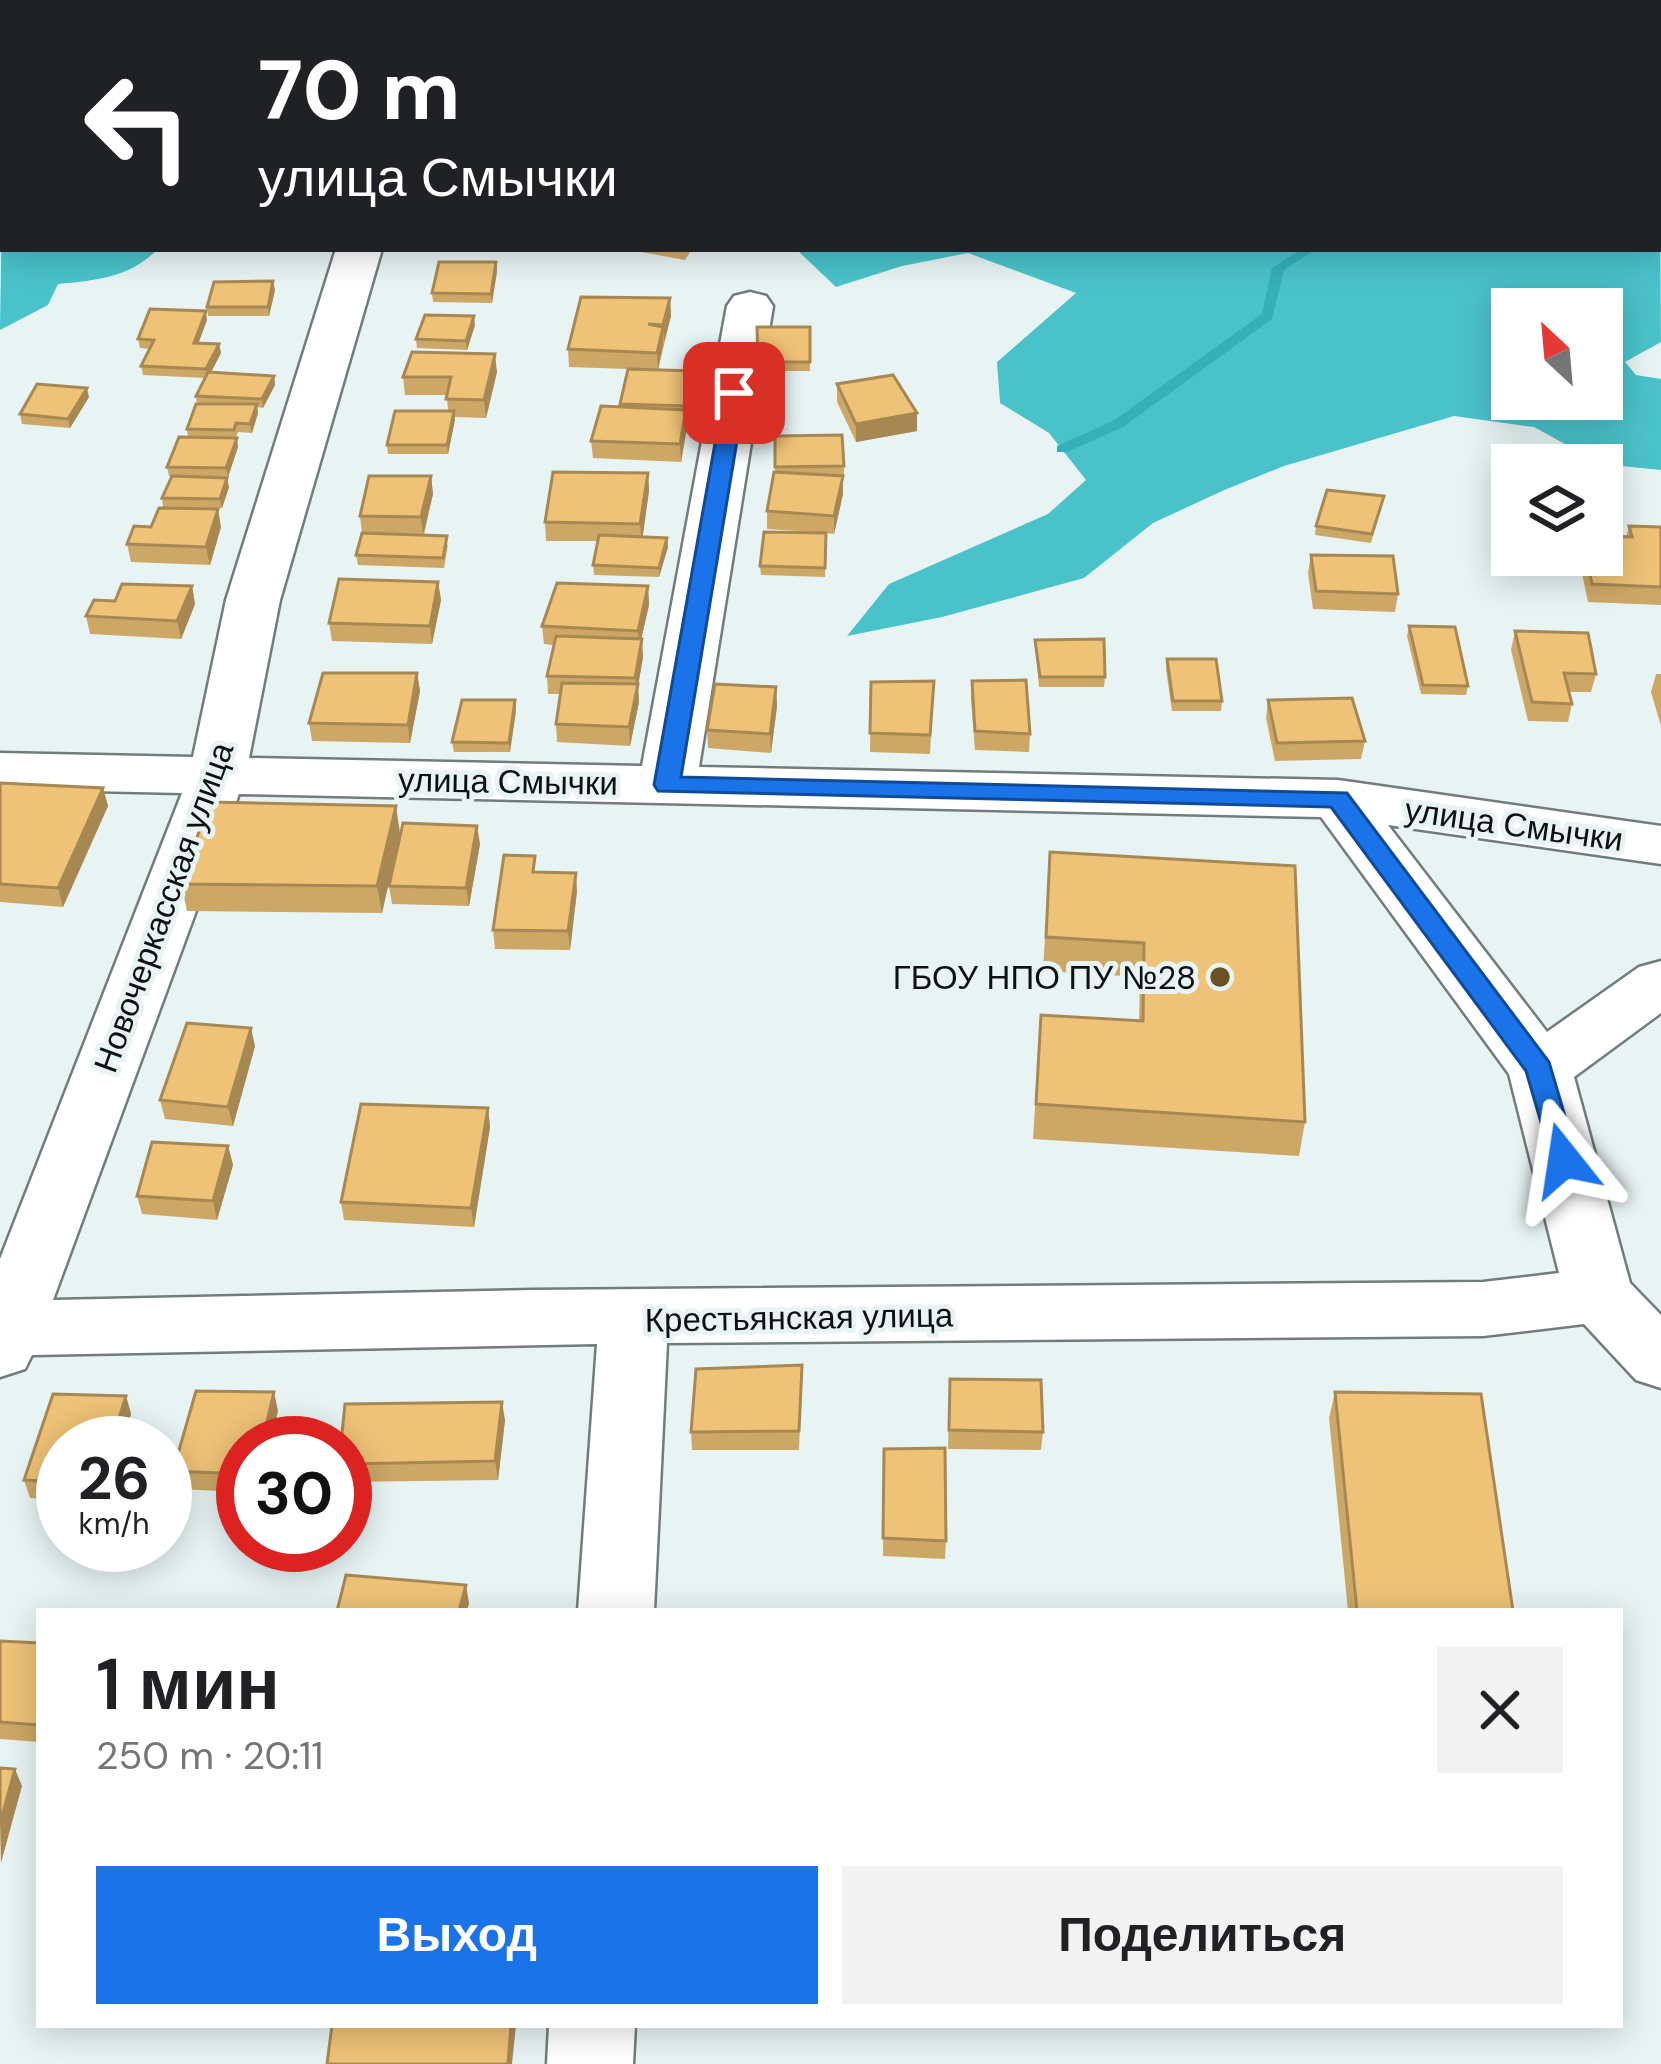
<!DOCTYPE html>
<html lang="ru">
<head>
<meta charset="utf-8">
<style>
	:root { --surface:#fff; --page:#f2f2f2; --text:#202124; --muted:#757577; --accent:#1a73e8 }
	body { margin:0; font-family:"DM Sans",sans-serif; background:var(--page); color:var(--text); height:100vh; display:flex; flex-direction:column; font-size:45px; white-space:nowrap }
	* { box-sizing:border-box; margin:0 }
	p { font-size:39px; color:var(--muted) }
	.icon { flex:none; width:66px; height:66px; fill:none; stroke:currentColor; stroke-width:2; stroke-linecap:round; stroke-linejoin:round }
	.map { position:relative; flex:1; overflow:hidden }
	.drawer { position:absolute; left:36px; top:1608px; width:1587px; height:420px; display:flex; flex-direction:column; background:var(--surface); border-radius:0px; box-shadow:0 6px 30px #0003 }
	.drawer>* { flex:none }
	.top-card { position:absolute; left:0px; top:0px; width:1662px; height:252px; box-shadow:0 6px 30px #0003; background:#202124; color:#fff; overflow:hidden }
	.needle { width:78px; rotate:334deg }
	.fabs { position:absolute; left:1491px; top:288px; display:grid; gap:24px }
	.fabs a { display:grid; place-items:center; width:132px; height:132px; border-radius:0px; background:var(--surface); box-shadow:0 6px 30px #0003; font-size:60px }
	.speed { position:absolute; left:36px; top:1416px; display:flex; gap:24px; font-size:60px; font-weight:700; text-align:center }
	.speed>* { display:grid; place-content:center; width:156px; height:156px; border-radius:50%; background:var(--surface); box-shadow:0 6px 30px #0003; line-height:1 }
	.speed small { font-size:30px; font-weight:400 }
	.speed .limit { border:18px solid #d22; background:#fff; color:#111 }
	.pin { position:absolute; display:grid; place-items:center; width:102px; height:102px; color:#fff; margin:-51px; border-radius:24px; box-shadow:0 6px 18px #0006 }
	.me { position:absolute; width:132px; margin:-66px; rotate:345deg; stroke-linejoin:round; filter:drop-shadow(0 0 9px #0008) }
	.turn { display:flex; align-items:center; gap:42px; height:252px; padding:0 60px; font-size:54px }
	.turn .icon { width:156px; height:156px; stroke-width:2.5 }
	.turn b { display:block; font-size:84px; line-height:102px }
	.round { display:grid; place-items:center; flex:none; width:126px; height:126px; border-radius:0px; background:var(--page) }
	.headline { display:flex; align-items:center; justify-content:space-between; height:204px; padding:0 60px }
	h1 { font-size:72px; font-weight:600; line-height:90px }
	.action { display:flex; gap:24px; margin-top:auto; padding:24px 60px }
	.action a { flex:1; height:138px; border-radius:0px; background:var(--accent); color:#fff; font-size:48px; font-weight:600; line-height:138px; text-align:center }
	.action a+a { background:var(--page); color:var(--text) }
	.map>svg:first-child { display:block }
</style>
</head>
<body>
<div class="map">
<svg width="1661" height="2064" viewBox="0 0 1661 2064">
	<rect width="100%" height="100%" fill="#e8f4f4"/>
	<path fill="#4ac2ca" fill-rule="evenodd" d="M377,0H943L948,3H375Z
		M1659,71L1661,342L1625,362L1636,375L1661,379V470L1601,464L1534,427L1454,416L1284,466L1222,491L1153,523L1084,578L942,617L847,636L889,584L1048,514L1086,480L1049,433L1000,403L997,362L1076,293L968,253L902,266L836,287L796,249H1659ZM1512,309H1602V399H1512Z
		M3,142V249H158C129,278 97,280 58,284L48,305L0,330Z"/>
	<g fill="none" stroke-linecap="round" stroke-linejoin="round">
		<path fill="#33b0b8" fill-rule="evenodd" d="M528,0H543L539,3H524Z
			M871,0H881L883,3H873Z
			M1302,0H1356L1361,3H1297Z
			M0,196H3V203H0Z
			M1302,249H1316L1284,270L1272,319L1123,427L1067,452H1057V446L1113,421L1262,314L1272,268Z"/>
		<defs>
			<path id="minor" d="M336,249H382L280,600L249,758L642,766L727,306L734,296L750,292L766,296L773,306L699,767L1338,780L1661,826V864L1388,825L1547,1032L1639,967L1661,961V1013L1574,1077L1630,1283L1661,1315V1388L1636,1380L1584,1324L1483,1336L667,1343L654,1611H578L597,1344L32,1355L25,1369L0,1377V1259L182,793L0,789V753L193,757L226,600ZM239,794L1321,817L1509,1074L1559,1273L1483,1282L533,1290L53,1300Z
				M549,2025H635L633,2064H547Z"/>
		</defs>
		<use href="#minor" stroke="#717c7d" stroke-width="5"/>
		<use href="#minor" fill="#fff" fill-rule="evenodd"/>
	</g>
	<path fill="#cda766" d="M625,249H692L685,260Z
		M496,262L497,271L492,303L433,302L432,293Z
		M275,290L269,316H208L207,307Z
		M670,298L671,316L658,370L695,371L696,388L690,424H687L681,462L593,458L591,441L621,407L628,369L569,367L568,349Z
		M207,320L198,344H219L221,353L211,372L274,376L275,385L263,408L257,407L258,413L252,433L238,432L236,438L238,447L228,477L169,476L167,467L188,437L187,429L197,404L196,396L205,378L143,375L141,366L150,349L140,348L138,339Z
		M475,325L467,350L417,348L416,339Z
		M757,327H810V371H758Z
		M497,372L486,418L455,417L448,454H388L387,445L448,411L447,395H405L403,377Z
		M837,384L917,431L856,442L837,402Z
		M89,397L70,428L22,424L20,414Z
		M775,436L844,466V475H836L843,494L834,534L826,533L825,577L761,575L760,566L826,533L767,529V511L775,472Z
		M648,473L649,491L642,537L667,538L668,547L659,577L594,575L593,565L597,541H546L545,522Z
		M431,476L433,494L424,535L448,545L444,568L358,565L356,555L362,533L360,516Z
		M229,487L222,508L163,507L162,498Z
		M1384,496L1371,543L1315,535L1316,526Z
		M1629,526L1661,527V605L1588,602L1581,569L1584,555H1602L1606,536L1626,537Z
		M221,527L210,565L131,562L127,544Z
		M1311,555L1398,594L1395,612L1313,609L1308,573Z
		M438,582L441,600L432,644L332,641L329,623Z
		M192,586L195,604L181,639L90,634L86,616L115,601Z
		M648,586L649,605L641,639L643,657L638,686L639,702L630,746L557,742L556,724L560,694H548L547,676L554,645L544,644L542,626Z
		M1409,626L1468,686L1466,695L1421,694L1407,636Z
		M1515,631L1596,674L1591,692H1569L1572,704L1568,722L1528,721L1511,650Z
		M1035,640L1105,677L1104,687H1039Z
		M1167,659L1222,701L1221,711H1172L1166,669Z
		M417,673L420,691L410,743L312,741L309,723Z
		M1656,674H1661V726L1651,692Z
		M934,681L930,754L870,752L871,682Z
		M972,681L1030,734L1029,752L975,750L971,699Z
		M776,687L777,706L771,753L708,748L707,730Z
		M515,700L516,710L510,752H454L452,742Z
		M1268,700L1365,741L1361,759L1275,761L1266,718Z
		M0,783L103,788L108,806L63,907L0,902Z
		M400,833L382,913L187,911L181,884Z
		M480,844L469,906L392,904L389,886Z
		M1050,852L1295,866L1305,1122L1299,1156L1033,1139L1041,1015L1139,1021L1140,977L1043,971Z
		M536,872L577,891L570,950L495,949L493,930Z
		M255,1046L233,1126L165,1119L160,1100Z
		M488,1108L490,1127L474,1227L344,1220L341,1202Z
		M228,1146L233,1165L217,1220L142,1214L137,1196Z
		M802,1365L799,1450H692L691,1432Z
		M950,1379L1043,1432L1041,1450L948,1449Z
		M1335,1392L1513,1611H1348L1329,1418Z
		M53,1394L126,1396L131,1414L122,1443H63V1500L30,1498L24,1480Z
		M278,1411L243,1443V1492L178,1489L173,1471Z
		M505,1420L498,1480L345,1482V1443Z
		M884,1449L946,1541L945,1559L883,1556Z
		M0,1641L39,1643V1742L0,1739Z"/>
	<path fill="#a78853" d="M496,262L497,271L492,303L491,294Z
		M273,281L275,290L269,316L268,307Z
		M670,298L671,316L664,342L663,325Z
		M206,311L207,320L195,352L194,343Z
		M474,316L475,325L467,350L466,341Z
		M663,327V344L658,370L657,353Z
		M219,344L221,353L208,378L206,369Z
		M495,354L497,372L486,418L484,400Z
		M695,371L696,388L690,424L689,406Z
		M274,376L275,385L263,408L262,399Z
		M87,388L89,397L70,428L68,419Z
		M257,404L258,413L252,433L250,424Z
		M686,410L687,428L681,462L680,444Z
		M454,411L455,420L448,454L447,445Z
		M917,413V431L856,442V424Z
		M237,438L238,447L228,477L226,468Z
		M648,473L649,491L642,542L640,524Z
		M431,476L433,494L423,535L421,517Z
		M843,476V494L834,534V516Z
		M227,478L229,487L222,508L220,499Z
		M218,509L221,527L210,565L206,547Z
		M667,538L668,547L659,577V568Z
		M438,582L441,600L432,644L430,626Z
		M192,586L195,604L181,639L177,621Z
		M648,586L649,605L639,649L638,631Z
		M642,639L643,657L638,686L639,702L630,746L629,727L636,693L635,678Z
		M417,673L420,691L410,743L408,725Z
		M776,687L777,706L771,753L770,734Z
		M515,700L516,710L510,752L509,743Z
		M103,788L108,806L63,907L58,888Z
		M396,806L400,833L382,913L377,886Z
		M477,826L480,844L469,906L466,888Z
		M576,873L577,891L570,950L568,931Z
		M251,1028L255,1046L233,1126L228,1107Z
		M488,1108L490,1127L474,1227L471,1208Z
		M228,1146L233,1165L217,1220L213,1201Z
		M274,1392L278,1411L271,1443H262Z
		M126,1396L131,1414L122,1443H111Z
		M502,1402L505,1420L498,1480L495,1461Z
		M466,1585L469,1603L467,1611H459Z
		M15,1769L22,1786L1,1863L0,1823Z
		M511,2025H516L512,2064H508Z"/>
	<path fill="#eec277" stroke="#a78853" stroke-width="3" d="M439,262H496L491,294L432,293Z
		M273,281L268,307H207L214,282Z
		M581,297L670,298L663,325L648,324L663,327L657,353L568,349Z
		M150,309L206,311L194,343L219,344L206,369L141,366L154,340L138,339Z
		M425,315L474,316L466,341L416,339Z
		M757,327H810V362H758Z
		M412,352L495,354L484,400L446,399L451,377H403Z
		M628,369L695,371L689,406L620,404Z
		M208,372L274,376L262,399L196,396Z
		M893,375L917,413L856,424L837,384Z
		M37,384L87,388L68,419L20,414Z
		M196,404H257L250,424L236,423L234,430L187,429Z
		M601,406L686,410L680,444L591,441Z
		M395,411H454L447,445H387Z
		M842,435L844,466L775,467V436Z
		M179,437L237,438L226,468L167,467Z
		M553,472L648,473L640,524L545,522Z
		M774,472L843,476L834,516L767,511Z
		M172,476L227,478L220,499L162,498Z
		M369,476H431L421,517L360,516Z
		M1327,490L1384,496L1372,534L1316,526Z
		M159,508L218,509L206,547L127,544L134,526L151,527Z
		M1629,526L1661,527V587L1592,584L1586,555H1602V551H1609L1606,536L1632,537Z
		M764,532L826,533L825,568L760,566Z
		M362,533L447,536L443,558L356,555Z
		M599,535L667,538L659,568L593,565Z
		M1311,555L1393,556L1398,594L1316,591Z
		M339,579L438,582L430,626L329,623Z
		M557,583L648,586L638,631L542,626Z
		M122,584L192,586L177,621L86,616L94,600L115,601Z
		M1409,626L1455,627L1468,686L1423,685Z
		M1515,631L1588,633L1596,674L1564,673L1572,704L1532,702Z
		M556,636L642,639L635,678L547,676Z
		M1104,639L1105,677H1040L1035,640Z
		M1167,659H1216L1222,701H1173Z
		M323,673H417L408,725L309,723Z
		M1026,680L1030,734L975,731L972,681Z
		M934,681L930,735L870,733L871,682Z
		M562,683L638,684L629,727L556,724Z
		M715,684L776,687L770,734L707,730Z
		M1352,698L1365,741L1277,743L1268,700Z
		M462,700H515L509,743L452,742Z
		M0,783L103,788L58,888L0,884Z
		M209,802L396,806L377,886L181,884Z
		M403,823L477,826L466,888L389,886Z
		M1050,852L1295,866L1305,1122L1036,1104L1041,1015L1143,1021L1144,943L1046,937Z
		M504,855L535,856L533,872L576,873L568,931L493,930Z
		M187,1023L251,1028L228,1107L160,1100Z
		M361,1104L488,1108L471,1208L341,1202Z
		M152,1142L228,1146L213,1201L137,1196Z
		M802,1365L799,1431L691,1432L696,1369Z
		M950,1379L1041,1380L1043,1432L949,1430Z
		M196,1391L274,1392L262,1443H243V1474L173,1471Z
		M1335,1392L1481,1394L1513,1611H1357Z
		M53,1394L126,1396L111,1443H63V1482L24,1480Z
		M502,1402L495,1461L345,1464V1443H341L345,1404Z
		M945,1448L946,1541L883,1538L884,1449Z
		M346,1575L466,1585L459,1611H337Z
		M0,1641L39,1643V1725L0,1722Z
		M0,1768L15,1769L0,1823Z
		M332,2025H511L508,2064H327Z"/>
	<path fill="#1a73e8" stroke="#114b97" stroke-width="3" d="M734,386L745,393L681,777L1347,793L1549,1062L1578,1160L1574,1167H1554L1526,1071L1331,807L658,791L654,785L724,393Z"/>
	<circle fill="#6b5123" stroke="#e8f4f4" stroke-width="4.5" cx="1220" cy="977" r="12"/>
	<g text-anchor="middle" stroke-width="10" stroke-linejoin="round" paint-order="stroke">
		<g font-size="33" fill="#0d1111" stroke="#e8f4f4">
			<text transform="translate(508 781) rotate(1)" y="12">улица Смычки</text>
			<text transform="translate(1514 824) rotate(8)" y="12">улица Смычки</text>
			<text transform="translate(163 907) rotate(-70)" y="12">Новочеркасская улица</text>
			<text transform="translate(799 1317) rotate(-1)" y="12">Крестьянская улица</text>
		</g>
		<g font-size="33" fill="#0d1111" stroke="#e8f4f4" text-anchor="end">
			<text x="1196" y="989">ГБОУ НПО ПУ №28</text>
		</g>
	</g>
</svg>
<div class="fabs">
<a><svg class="needle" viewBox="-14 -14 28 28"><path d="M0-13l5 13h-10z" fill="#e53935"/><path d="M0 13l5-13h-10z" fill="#757577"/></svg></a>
<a><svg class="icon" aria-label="layers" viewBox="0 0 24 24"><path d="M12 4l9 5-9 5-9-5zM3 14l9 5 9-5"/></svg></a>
</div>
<div class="speed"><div>26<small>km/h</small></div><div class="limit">30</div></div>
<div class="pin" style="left:734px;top:393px;background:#d93025"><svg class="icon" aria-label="arrive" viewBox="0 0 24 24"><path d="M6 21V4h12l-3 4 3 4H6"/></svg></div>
<svg class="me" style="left:1564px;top:1160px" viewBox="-20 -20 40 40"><path d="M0-17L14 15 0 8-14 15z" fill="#1a73e8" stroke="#fff" stroke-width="4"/></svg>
<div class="top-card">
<div class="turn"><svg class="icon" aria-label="left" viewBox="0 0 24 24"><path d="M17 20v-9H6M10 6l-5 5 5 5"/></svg><div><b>70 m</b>улица Смычки</div></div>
</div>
<section class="drawer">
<div class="headline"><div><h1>1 мин</h1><p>250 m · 20:11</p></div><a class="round"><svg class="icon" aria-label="close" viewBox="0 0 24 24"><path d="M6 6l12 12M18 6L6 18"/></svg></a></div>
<div class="action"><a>Выход</a><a>Поделиться</a></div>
</section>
</div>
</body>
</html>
